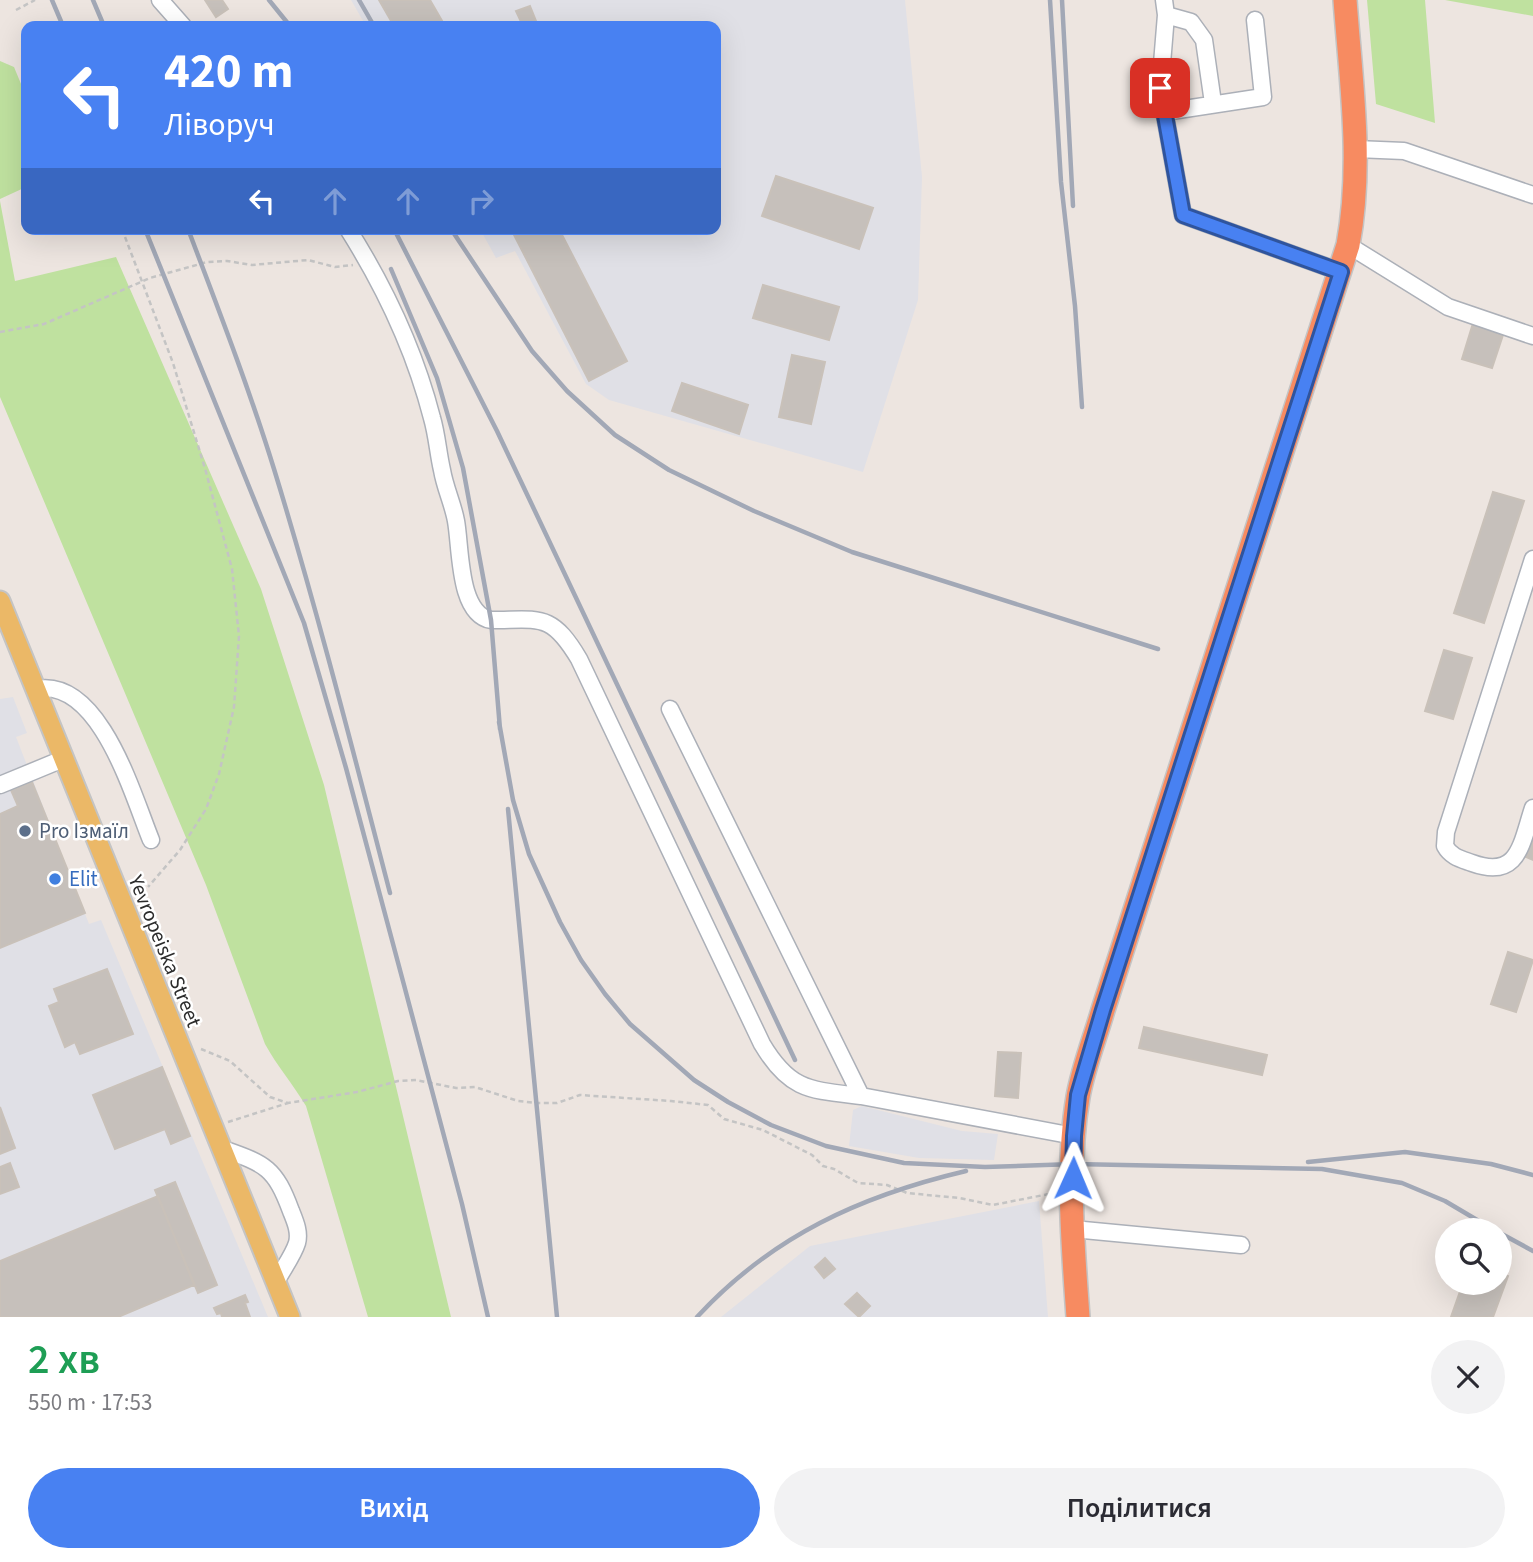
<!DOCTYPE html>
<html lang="uk">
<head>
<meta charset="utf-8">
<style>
	:root { --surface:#fff; --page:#f2f2f3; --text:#2b2b33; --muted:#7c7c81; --accent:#4881f2 }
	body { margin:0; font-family:"Source Sans 3",sans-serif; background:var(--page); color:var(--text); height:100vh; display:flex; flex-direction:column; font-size:26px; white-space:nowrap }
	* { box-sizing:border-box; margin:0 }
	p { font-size:23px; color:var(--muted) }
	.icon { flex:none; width:38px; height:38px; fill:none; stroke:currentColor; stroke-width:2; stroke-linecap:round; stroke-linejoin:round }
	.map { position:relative; height:1317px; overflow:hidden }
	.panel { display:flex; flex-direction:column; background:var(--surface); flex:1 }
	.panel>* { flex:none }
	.hud { position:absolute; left:21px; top:21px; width:700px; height:214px; border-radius:14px; box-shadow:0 7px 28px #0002; background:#4881f2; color:#fff; overflow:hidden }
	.fabs { position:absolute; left:1435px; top:1218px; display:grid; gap:14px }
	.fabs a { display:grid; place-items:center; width:77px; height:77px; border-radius:50%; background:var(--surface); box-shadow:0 7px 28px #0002; font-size:35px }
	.pin { position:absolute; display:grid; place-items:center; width:60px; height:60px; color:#fff; margin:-30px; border-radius:14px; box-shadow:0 4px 10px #0006 }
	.me { position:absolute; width:77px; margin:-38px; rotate:1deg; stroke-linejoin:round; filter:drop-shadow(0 0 5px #0008) }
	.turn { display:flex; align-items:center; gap:24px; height:147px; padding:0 28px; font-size:32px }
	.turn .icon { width:91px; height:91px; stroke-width:2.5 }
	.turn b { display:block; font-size:49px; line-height:60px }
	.lanes { display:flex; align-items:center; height:66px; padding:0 28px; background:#0003; justify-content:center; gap:35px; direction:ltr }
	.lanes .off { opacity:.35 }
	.round { display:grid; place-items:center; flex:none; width:74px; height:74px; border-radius:37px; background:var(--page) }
	.headline { display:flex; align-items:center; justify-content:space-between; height:119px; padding:0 28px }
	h1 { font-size:42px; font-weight:600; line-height:52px; color:#1e9e55 }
	.primary-button { display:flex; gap:14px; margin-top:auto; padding:14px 28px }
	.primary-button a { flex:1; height:80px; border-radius:42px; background:var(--accent); color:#fff; font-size:28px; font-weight:600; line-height:80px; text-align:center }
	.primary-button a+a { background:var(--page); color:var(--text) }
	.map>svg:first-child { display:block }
</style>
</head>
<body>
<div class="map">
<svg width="1533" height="1317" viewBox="0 0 1533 1317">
	<rect width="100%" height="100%" fill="#ede5e0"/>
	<path fill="#e0e0e6" d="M351,0H905L922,177L918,300L863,472L609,400L586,384L515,251L496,258L480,229H716V26H366Z
		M13,697L27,733L16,737L89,924L101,920L268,1317H0V699Z
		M862,1106L962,1131L998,1134L994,1160L919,1158L849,1146L853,1110Z
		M1039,1201L1048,1317H721L810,1246Z"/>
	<path fill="#bfe19f" d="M1367,0H1425L1435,123L1376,104Z
		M1445,0H1533V16Z
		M0,61L14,67L26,96V187L0,199Z
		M0,201L15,281L116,257L261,589L324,785L451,1317H368L306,1106C293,1084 277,1066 265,1044L206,885L0,397Z"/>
	<path fill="#c6c0bb" stroke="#c9c1b9" stroke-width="2" d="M205,0H222L228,9L216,17Z
		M379,0H430L445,26H394Z
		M530,6L538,26H523L516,11Z
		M776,176L873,208L859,249L762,216Z
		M511,229H559L627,361L589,381Z
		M763,285L839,307L829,340L753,318Z
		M1474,320L1505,329L1492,368L1462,359Z
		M792,355L825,362L811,424L779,417Z
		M682,383L748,405L739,434L672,411Z
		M1493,492L1524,501L1484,623L1454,613Z
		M1444,650L1472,658L1453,719L1425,711Z
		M32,782L85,913L0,948V814L18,806L11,790Z
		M1533,834V860L1526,857Z
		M1508,952L1533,960L1516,1012L1491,1004Z
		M107,969L133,1034L80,1054L75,1042L65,1047L49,1006L59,1002L54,989Z
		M1144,1027L1267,1055L1262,1075L1139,1048Z
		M998,1052L1021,1053L1018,1098L995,1096Z
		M162,1067L190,1136L171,1144L165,1129L115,1149L93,1095Z
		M0,1107L15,1148L0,1154Z
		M10,1163L19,1187L0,1194V1167Z
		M175,1182L217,1285L198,1293L155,1190Z
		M158,1196L194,1285L118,1317H0V1261Z
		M825,1258L835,1269L824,1278L815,1267Z
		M1500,1273L1508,1276L1493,1317H1451L1463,1283H1500Z
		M857,1293L870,1306L859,1317L845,1304Z
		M245,1295L248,1302L245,1303L250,1317H222L221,1313L217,1314L214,1308Z"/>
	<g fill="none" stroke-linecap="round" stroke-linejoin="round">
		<defs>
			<path id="minor" d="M160,0L183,26
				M1164,0L1166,15L1160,88L1183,215L1341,272
				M1166,15L1191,22L1204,40L1213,103
				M1165,112L1263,97L1255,20
				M1356,149L1404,151L1533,195
				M348,229C384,286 415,352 432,418C437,435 438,453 442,470C445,488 453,504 456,521C461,548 458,614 491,620C540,620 551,612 579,659L762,1044C790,1091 810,1090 861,1096
				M1348,245L1448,307L1533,336
				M1533,559L1446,832L1445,846C1451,857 1461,859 1472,863C1519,880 1521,844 1533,808
				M37,689C100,678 133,796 151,840
				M670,709L861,1096L1074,1136
				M0,785L63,759
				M223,1149C266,1164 275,1168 291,1211C295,1221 300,1232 297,1243C293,1256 282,1270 276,1282
				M1073,1229L1241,1245"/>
			<path id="major" d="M0,601L290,1317"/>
			<path id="highway" d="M1078,1317C1073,1247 1066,1167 1078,1097C1083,1068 1095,1038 1103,1010L1348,245C1363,164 1351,82 1345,0"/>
		</defs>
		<use href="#minor" stroke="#acb0b8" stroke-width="19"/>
		<use href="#major" stroke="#c4c4c4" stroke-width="23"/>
		<use href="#highway" stroke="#c4c4c4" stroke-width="26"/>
		<path stroke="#c4c4c4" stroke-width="2.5" stroke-dasharray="5 3.5" stroke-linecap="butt" d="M16,10L35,0
			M122,229L173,363L206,472L232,569L239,636L234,707L219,774L206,809L180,850L148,887
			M0,332L44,324L150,278L207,262L227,261L252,265L308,260L335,267L353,265
			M201,1049L230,1061L270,1097L288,1103L357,1092L398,1081L416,1080L456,1088L475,1087L518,1101L536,1103H557L580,1095L671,1101L708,1105L724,1119L763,1130L812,1155L823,1166L834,1169L858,1183L887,1185L907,1193L959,1198L993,1205L1054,1193
			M228,1122L288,1103"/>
		<use href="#minor" stroke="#fff" stroke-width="16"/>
		<use href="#major" stroke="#ebb867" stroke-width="19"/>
		<use href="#highway" stroke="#f78b61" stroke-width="23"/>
		<path stroke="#a2a8b6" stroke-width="4.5" d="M52,0L63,26
			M93,0L104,26
			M269,0L290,26
			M359,0L374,26
			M1050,0L1061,182L1075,306L1082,407
			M1062,0L1073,206
			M145,229L304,623L346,768L404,985L462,1204L488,1317
			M188,229C218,308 249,388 274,469C317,609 353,751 390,893
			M394,229L497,431L795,1060
			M451,229L532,351L567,391L615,435L669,470L754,511L852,552L1158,649
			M391,269L437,378L463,468L491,620L500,729
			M499,722L513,800L529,854L560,922L581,960L605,994L630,1024L694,1080L728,1102L771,1125L826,1146L904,1163L985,1167L1074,1164L1322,1169L1402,1183L1445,1201L1494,1230
			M508,809L557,1317
			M1308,1162L1405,1152L1491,1164L1533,1175
			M1500,1233L1533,1251
			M697,1317C772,1236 860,1196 966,1171"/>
	</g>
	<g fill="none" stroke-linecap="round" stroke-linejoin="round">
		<defs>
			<path id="route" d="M1073,1178L1074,1136L1078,1095L1103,1010L1341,272L1183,215L1160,88"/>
		</defs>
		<use href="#route" stroke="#2f549d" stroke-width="18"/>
		<use href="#route" stroke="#4881f2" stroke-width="12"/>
	</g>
	<circle fill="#5c6f8a" stroke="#fff" stroke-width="2.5" cx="25" cy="831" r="7"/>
	<circle fill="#3f7fe0" stroke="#fff" stroke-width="2.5" cx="55" cy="879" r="7"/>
	<g text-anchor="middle" stroke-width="5" stroke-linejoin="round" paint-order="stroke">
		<g font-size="21" fill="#4e5e75" stroke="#fff" text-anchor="start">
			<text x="39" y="838">Pro Ізмаїл</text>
		</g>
		<g font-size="21" fill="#366cbe" stroke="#fff" text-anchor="start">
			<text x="69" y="886">Elit</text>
		</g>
		<g font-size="21" fill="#2c2c2c" stroke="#fff">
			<text transform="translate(165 951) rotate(68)" y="7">Yevropeiska Street</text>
		</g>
	</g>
</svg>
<div class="fabs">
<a><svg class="icon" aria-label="search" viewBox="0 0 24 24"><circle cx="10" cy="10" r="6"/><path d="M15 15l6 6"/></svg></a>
</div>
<div class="pin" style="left:1160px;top:88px;background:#d93025"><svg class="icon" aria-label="arrive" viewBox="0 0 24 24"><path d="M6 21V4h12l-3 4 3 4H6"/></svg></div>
<svg class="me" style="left:1073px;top:1178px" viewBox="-20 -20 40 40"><path d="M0-17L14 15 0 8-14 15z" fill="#4881f2" stroke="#fff" stroke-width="4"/></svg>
<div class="hud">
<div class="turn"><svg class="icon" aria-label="left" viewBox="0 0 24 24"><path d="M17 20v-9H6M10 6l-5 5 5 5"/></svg><div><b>420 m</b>Ліворуч</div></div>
<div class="lanes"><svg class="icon" aria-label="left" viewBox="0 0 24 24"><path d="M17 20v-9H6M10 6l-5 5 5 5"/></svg><svg class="icon off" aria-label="ahead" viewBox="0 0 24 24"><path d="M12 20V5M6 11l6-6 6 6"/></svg><svg class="icon off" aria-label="ahead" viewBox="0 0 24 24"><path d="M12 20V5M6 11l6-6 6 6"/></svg><svg class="icon off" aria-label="right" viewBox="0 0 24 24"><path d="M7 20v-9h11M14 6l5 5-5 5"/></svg></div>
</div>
</div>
<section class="panel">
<div class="headline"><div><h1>2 хв</h1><p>550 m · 17:53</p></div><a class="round"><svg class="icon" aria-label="close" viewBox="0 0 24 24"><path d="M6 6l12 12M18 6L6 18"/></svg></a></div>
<div class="primary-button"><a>Вихід</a><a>Поділитися</a></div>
</section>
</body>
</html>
